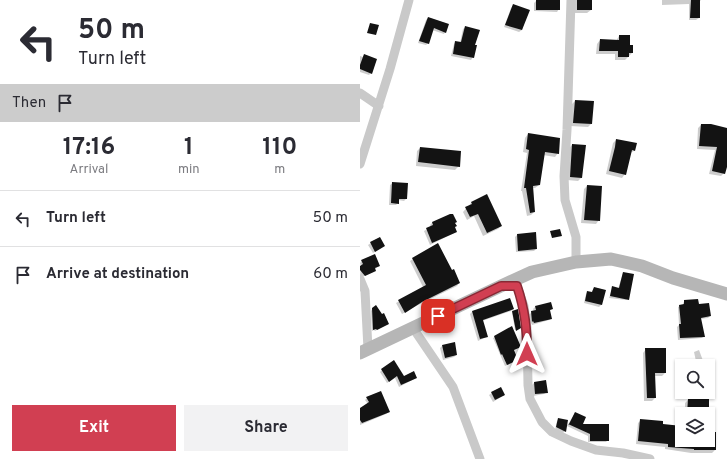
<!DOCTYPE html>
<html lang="en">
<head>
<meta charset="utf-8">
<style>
	:root { --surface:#fff; --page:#f2f2f3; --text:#2b2b33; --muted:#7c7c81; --line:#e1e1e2; --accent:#d13f52 }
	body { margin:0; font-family:Overpass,sans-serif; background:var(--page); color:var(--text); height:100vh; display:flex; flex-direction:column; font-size:15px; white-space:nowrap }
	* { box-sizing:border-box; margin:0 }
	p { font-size:13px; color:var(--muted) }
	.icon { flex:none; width:22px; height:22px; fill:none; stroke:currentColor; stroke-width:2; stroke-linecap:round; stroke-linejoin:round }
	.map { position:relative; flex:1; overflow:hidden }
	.panel { display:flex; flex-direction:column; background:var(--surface); width:360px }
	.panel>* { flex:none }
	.banner { background:#fff; color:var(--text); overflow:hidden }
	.buttons { position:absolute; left:315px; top:359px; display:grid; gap:8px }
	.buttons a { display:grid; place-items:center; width:40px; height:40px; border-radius:0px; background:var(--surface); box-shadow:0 1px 3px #0004; font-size:20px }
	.pin { position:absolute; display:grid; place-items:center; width:34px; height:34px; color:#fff; margin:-17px; border-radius:8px; box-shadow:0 2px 6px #0006 }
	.me { position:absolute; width:44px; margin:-22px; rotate:0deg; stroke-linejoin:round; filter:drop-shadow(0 0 3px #0008) }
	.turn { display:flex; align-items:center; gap:14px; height:84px; padding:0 12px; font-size:18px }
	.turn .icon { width:52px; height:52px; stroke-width:2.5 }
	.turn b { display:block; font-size:28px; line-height:34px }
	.then { display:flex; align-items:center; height:38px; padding:0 12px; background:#0003; gap:8px; font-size:15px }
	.eta { display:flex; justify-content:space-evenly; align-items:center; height:68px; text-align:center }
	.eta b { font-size:24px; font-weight:700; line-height:28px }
	.action { display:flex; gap:8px; margin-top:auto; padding:8px 12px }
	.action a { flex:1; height:46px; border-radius:0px; background:var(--accent); color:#fff; font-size:16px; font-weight:700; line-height:46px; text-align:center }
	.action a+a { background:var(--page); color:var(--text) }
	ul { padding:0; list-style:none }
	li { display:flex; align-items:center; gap:12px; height:56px; padding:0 12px; border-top:1px solid var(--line) }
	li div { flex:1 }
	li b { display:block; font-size:15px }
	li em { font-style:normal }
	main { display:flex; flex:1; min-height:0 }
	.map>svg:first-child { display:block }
</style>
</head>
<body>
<main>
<section class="panel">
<div class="banner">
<div class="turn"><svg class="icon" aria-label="left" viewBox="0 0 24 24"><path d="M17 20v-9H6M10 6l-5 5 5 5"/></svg><div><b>50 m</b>Turn left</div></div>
<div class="then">Then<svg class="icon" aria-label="arrive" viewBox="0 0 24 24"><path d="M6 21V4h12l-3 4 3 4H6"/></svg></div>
</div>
<div class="eta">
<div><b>17:16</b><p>Arrival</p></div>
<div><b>1</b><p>min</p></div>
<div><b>110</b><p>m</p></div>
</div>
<ul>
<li><svg class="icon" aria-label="left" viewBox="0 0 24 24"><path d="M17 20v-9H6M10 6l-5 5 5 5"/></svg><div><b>Turn left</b></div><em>50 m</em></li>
<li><svg class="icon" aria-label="arrive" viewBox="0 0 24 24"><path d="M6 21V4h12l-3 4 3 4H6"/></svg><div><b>Arrive at destination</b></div><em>60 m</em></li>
</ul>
<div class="action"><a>Exit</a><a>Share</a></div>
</section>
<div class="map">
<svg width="367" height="459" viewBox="0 0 367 459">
	<rect width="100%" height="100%" fill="#fff"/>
	<path fill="#0003" d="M177,0L199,9L197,12L174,11V3Z
		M213,0H231V10L227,13H214Z
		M302,0H341L339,2V18L336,20H329V4L302,5Z
		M153,6L168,11L162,30L159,32L144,27L151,8Z
		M68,18L85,32L84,34L72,30L68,43L66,45L58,43L66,20Z
		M106,27L114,46L113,57L111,60L91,56L94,44L96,42L100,43L103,29Z
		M259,36L269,46L272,53L265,60H255V54H236L237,44L240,40L256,41Z
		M5,55L11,73L9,75L0,72V56L3,57Z
		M215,101L231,124L228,127L210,126L212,104Z
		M341,125L367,129V162L364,173L361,176L349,174L355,150L337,149L338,128Z
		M168,134L198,153L195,157L183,155L179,185L175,188H173L174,212L171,215L167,216L162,191H161L167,153L163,152L165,138Z
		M256,140L274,151L270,153L265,174L262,178L246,174L253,143Z
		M212,145L221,178L218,181L207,180L209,148Z
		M60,148L99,166L95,170L56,166L57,151Z
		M33,183L46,199L44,201L38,200V203L36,205H29L30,185Z
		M227,186L239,220L236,224L221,223L224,189Z
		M112,202L141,226L138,229L123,236L114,216L107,220L103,212Z
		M90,215L96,232L70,245L64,231L71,227L70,225L72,223Z
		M157,235L176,249L174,251L156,252L155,237Z
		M11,243L24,246L13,253L8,245Z
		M53,259L91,271L99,283L97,286L58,305L42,314L36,303L63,287L50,261Z
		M2,261L19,266L15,269V270L13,272L2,277L0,276L1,266L0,263Z
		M263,273L268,299L266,300L249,298L253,287L258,289Z
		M234,288L242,304L239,307L224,303L226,294L228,292L231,293Z
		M325,301L338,306L350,316L348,318L340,319L344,336L342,338L318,340L317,327L319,325L318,307L320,306L323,305V303Z
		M175,307L192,309L189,311L191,318L189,320L172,325L171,323H170L169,314L174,312L173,309Z
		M12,309L28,324L15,331L14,330L12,331L11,311Z
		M153,309L151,311L122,321L126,337L118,341L110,314L112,312Z
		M158,310L159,329L155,330L152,312Z
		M135,337L159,347L153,350L157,360L156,361L145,366L133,338Z
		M82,346L96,355L94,357L83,360L80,348Z
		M286,349L305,373L302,376H294L295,398L292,401H284L283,353Z
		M339,350L345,366H337L334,352Z
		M22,370L44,377L56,378L39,387L35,378L27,383L20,372Z
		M174,383L187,392L184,394L173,396L172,385Z
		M132,393L144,395L133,402L129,395Z
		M7,398L29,412L26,414L0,425V409L8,404L5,400Z
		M328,400L348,414H322V440H348V433L355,450L352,453H331L305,449V447L276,444L278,423L281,420L302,425L316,426L315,412L318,409L325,408V403Z
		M215,413L221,425L248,440L246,442H228V436L207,426Z
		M199,419L205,431L203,433L195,430L197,421Z"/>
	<path fill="#131313" d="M176,0H200V10H176Z
		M217,0H232V10H217Z
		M331,0H340V18H330Z
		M153,4L170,10L162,30L145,25Z
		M68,17L89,24L86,33L74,28L69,44L59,41Z
		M10,23L19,25L16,35L7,33Z
		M105,26L120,30L115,45H117L114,58L93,54L95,41L101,42Z
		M259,35H270V45H273V53H269V57H258V51H239L240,39L259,40Z
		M4,54L17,59L12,74L0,69V65Z
		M215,100L234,101L232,124L213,123Z
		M341,124H351L367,128V167L365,174L352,171L357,147L339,146Z
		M168,133L200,138L199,154L185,152L180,185L173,186L175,212L170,213L166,188H164L169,150L166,149Z
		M256,139L277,143L275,151L272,150L266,175L249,171L255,147Z
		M212,144L226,145L222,178L210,177Z
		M60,147L101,151L100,167L58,162Z
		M32,182L48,183L47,199H39V204L31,203Z
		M227,185L242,186L240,221L224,220Z
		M127,194L142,226L127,233L118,214L110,217L105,207L112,204L111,202Z
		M90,214H93L97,222L95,223L97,226L95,227L97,232L72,243L66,228L73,225L72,222Z
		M200,229L202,236L192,238L190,231Z
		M176,232L177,249L158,251L157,234Z
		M20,237L25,246L15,252L10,242Z
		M78,243L92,270L94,269L100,283L62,302L45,313L38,300L66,285L52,258Z
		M15,254L20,266L15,268L16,271L5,276L0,270V266L3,264L1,260Z
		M263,272L274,274L269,300L250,296L252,286L259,288Z
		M234,287L246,290L242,305L225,301L227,291L232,292Z
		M150,298L154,309L123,320L128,337L120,339L112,311Z
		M338,299L339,304L349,303L351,316L341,318L345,337L320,338L319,324H321L319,305L324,304V300Z
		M191,302L193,309L190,310L192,319L174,323L173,321L172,322L171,311L176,310L175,306Z
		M16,305L22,314L24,313L29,324L17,330L16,329L13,330L12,308Z
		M158,309L161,328L156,331L152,311Z
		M152,326L161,347L154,350L158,360L147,365L142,354L141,355L134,336Z
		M95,342L97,355L85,358L82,345Z
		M285,348H306V373H295L296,398H287Z
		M34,360L44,376L54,371L57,378L41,385L37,376L29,382L21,369Z
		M186,380L188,393L175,394L174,382Z
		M141,387L145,395L135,400L131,392Z
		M21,391L30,412L2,423L0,420V408L9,402L6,397Z
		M328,399H349V414H327Z
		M215,412L226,417L223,424H249V441H230V434L208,424H209Z
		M198,418L208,420L206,432L196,427Z
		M280,419L303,421V424L322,426V440H348V432H356V450H334V449L308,447V444L278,441Z"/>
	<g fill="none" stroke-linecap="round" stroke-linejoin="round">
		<path stroke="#c9c9c9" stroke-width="9" d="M211,0L207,130L204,176L205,200L216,237V262
			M0,93L19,106
			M0,164L30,69L49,0
			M0,279L5,291L8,349
			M145,286H157L164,306L167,328L168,385L170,399L182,422L192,432L211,441L236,450L263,453L290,459
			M53,328L93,387L120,459"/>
		<path stroke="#b6b6b6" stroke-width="13" d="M0,353L141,286L172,272L216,262L251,259L282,266L313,278L367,294"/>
	</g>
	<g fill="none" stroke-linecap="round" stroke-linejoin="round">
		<defs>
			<path id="route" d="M78,316L141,286H157C165,310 167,329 167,354"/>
		</defs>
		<use href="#route" stroke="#882935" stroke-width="10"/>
		<use href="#route" stroke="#d13f52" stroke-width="7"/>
	</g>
</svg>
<div class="buttons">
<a><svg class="icon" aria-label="search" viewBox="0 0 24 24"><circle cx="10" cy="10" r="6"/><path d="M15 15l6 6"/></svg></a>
<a><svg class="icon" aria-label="layers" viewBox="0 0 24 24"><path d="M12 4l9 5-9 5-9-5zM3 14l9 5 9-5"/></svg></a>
</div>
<div class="pin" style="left:78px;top:316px;background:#d93025"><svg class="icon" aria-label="arrive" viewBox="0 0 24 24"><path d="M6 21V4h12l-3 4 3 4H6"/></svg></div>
<svg class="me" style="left:167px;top:354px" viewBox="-20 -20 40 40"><path d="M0-17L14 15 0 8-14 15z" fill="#d13f52" stroke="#fff" stroke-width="4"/></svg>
</div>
</main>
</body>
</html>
